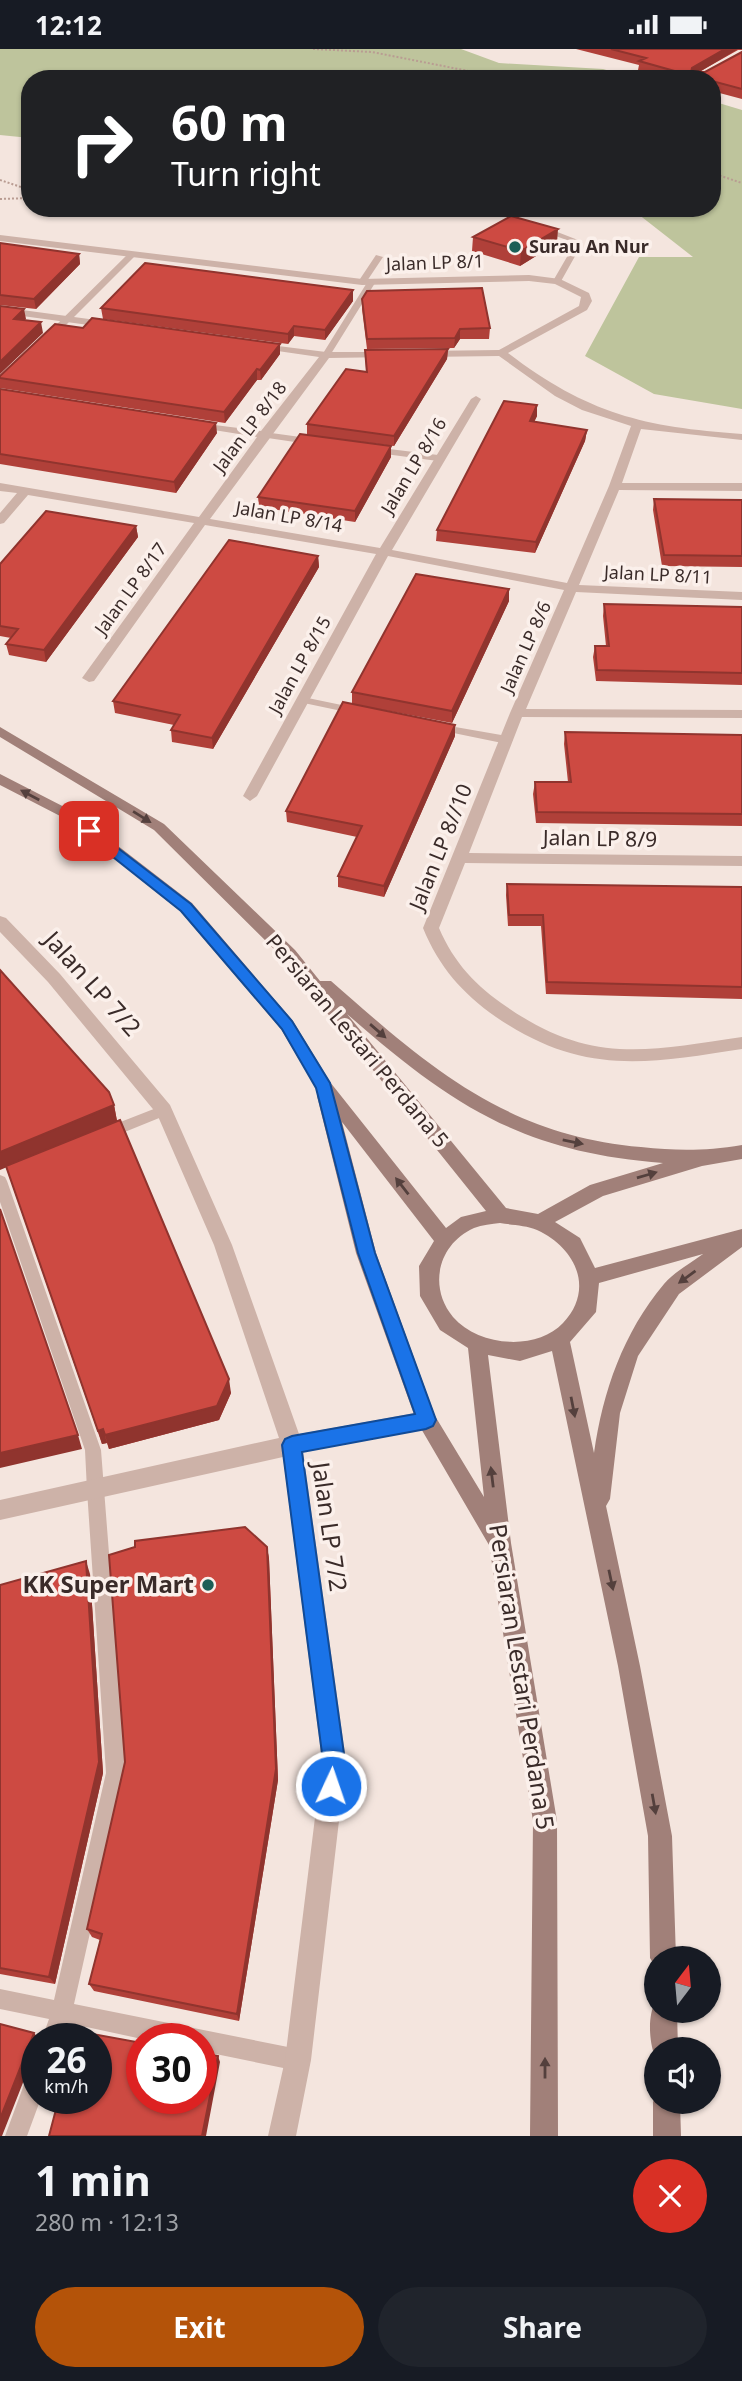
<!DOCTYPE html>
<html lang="en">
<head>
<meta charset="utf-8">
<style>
	:root { --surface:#171b24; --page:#20242c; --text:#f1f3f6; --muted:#9ea1a6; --accent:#b45309 }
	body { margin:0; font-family:"Noto Sans",sans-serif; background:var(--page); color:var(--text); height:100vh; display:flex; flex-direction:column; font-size:26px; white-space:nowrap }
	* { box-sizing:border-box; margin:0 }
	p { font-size:23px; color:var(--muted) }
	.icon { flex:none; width:38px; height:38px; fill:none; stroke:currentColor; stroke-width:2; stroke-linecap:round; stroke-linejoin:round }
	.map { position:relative; height:2087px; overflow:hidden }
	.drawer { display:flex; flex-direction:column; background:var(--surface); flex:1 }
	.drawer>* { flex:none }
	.top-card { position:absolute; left:21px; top:21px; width:700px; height:147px; border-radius:28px; box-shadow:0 2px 5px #0004; background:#202124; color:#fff; overflow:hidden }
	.needle { width:46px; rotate:16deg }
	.fabs { position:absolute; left:644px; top:1897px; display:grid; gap:14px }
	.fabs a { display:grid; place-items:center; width:77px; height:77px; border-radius:50%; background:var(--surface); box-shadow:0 2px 5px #0004; font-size:35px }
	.speed { position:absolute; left:21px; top:1974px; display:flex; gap:14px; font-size:35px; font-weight:700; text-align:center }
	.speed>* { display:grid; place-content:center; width:91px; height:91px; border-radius:50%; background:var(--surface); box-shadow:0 2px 5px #0004; line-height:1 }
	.speed small { font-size:18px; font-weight:400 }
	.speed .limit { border:10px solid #d22; background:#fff; color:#111 }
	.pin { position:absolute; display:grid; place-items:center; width:60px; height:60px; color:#fff; margin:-30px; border-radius:14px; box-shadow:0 4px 10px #0006 }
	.me { position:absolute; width:77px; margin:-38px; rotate:3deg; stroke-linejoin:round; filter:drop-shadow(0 0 5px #0008) }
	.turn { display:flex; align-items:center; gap:24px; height:147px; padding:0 35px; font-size:32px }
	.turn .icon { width:91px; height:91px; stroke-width:2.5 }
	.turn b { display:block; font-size:49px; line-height:60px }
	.round { display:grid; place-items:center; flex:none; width:74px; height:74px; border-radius:37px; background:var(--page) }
	.overview { display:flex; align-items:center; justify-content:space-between; height:119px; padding:0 35px }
	h1 { font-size:42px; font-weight:700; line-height:52px }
	.primary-button { display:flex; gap:14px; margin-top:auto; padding:14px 35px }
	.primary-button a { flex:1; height:80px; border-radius:42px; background:var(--accent); color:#fff; font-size:28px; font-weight:700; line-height:80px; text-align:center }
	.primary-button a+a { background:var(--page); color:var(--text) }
	.status { display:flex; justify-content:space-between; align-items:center; height:49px; padding:0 35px; background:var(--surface); direction:ltr }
	.status svg { height:19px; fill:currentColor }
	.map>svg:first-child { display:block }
</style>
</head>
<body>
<div class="status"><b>12:12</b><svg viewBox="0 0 49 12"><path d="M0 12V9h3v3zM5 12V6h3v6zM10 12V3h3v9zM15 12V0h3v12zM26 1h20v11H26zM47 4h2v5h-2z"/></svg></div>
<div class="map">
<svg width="742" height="2087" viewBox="0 0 742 2087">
	<rect width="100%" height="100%" fill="#f4e5de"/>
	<path fill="#bec49c" d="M0,0H461L499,14L603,20L637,30H30V89L0,86Z
		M712,52L742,61V360L654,345L585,307L639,208H693L638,165L490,159H712Z"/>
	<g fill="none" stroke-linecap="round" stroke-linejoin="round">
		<path stroke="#b99c92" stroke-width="2" stroke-dasharray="2 2" stroke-linecap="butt" d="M313,0L372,3L509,30
			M712,124L742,134
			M0,131L30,141
			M0,150L30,149
			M199,159L284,163L321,159"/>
		<path fill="#cdb2a8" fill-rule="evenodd" d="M542,177L583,193L560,234L553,232L575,194L539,181L538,179Z
			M129,204L136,206L52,290H46V286Z
			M376,206L383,208L365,235H359L358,233Z
			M368,232L375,234L329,308H323L322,306Z
			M264,383L315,390L320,393L315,396L261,388L259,386Z
			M373,398L438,406L443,409L438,412L370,403V399Z
			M303,648L356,659L362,662L356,665L299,653L297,651Z
			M438,675L507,687L513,691L507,695L434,680V676Z
			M164,1056L169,1057L171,1061L169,1065L105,1091L100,1089L98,1085L100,1081Z
			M0,1126L5,1128L7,1132L101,1401L126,1724L74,1955L298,2000L306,2003L309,2011L306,2019L298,2022L201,2002V1990H142L68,1974L63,1990H42L49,1970L0,1960V1940L54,1951L106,1724L87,1441L85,1401L0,1153Z
			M37,2019V2049H41L27,2087H5L29,2022Z"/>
		<path fill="#cdb2a8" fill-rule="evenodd" d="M0,186L362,230L529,226L560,230L589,244L592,252L587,261L508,304C588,365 644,378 742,385V391L641,380L622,434H742V442L619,441L579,536L742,543V551L576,543L526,660L742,661V669L522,668L469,804L742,807V817L465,814L439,879C454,914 476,937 507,958C591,1016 647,1002 742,988V1000C646,1015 582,1027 496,968C462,944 439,918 423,879L510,664L564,541L388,507L257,747L250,752L243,747L376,505L205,476L94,632L89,633L82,629L194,474L28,446L4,474L0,475V464L17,444L0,442V434L199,468L257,388L195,378L191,377V373L261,382L319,308L257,299L253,298V294L326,303H389L393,304V308L329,309L210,470L380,499L471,350L476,347L481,350L392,501L567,534L609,437L631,377L582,361L555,347L499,307L424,308L419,305L424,302L499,301L579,257L581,248L555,235L529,232L362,236L0,192Z
			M0,258L111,273L116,276L111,279L0,264Z
			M0,867L6,869L60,925L170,1056L232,1196L299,1385L426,1362L433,1364L436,1371L433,1378L426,1380L303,1403L346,1712L311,2011L296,2087H268L285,2011L322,1712L283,1408L0,1471V1451L279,1389L214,1196L157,1065L48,933L0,883Z"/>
		<path fill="#a18079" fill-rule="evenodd" d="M0,678L164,775L295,901L320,932H331C429,1018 505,1086 641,1098C678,1102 705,1102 742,1096V1110L702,1117L603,1147L555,1173L580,1189L595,1219L742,1180V1198L679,1245L638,1307L620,1364L610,1450L606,1457L640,1617L672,1787L676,1909H656V1919L650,1909L648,1787L618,1617L552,1302L520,1312L488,1306L511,1494L557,1772L558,2087H530L533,1772L489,1496L416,1371L356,1204L317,1047L319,1044L281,980L180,862L64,769L0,736V725L74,763L192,854L293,972L330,1033L446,1179L461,1168L486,1162L283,909L154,781L0,688ZM347,965C451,1056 521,1103 663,1114L590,1136L538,1165L506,1159ZM342,1073L434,1192L419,1217L420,1247L440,1281L468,1299L484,1448L435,1367L376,1204ZM500,1174C511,1176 526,1176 537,1181C576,1199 595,1240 563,1274C537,1302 479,1298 453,1268C428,1238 438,1195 474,1179C482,1176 492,1175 500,1174ZM703,1205C691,1214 674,1223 664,1235C623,1284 603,1342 594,1404L570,1293L596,1263L599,1234Z
			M656,1952V1962H677L678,2000H656V2010C649,1995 647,1966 656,1952Z
			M656,2046V2053H680L681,2087H653V2053Z"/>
	</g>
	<path fill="#b04039" d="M576,0H742V1H738L699,23H705L742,3V50L712,42V30H669L638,21L639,16Z
		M473,188L557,194L520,217L472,202Z
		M0,194L79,205L80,215L36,260L0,256Z
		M362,250L490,279L489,290H460L454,299L367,300L362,260Z
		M353,252L325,291L294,287L288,295L103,270L101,259Z
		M448,300L447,310L394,397L307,386V375L366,323L365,301Z
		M280,305L261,331H257L225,374L0,339V327Z
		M0,340L217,384L176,444L0,415Z
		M537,356V367L534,373L587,381L585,392L535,504L436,492L437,481Z
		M391,397V408L355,473L259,458L258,448Z
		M654,450L742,451V518L662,517L653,461Z
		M136,477L138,488L46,613L9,606L6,595L11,589L0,587V515Z
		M318,507L319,518L213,700L172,693L171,681L174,676L115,664L113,652Z
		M509,540V552L452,674L352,655V643Z
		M604,555L742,558V636L596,632L593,608L595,597H606L603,567Z
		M565,683L742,686V777L536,774L533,745L535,733H568L564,695Z
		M455,687L384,848L338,838V827L357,788L287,773L286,762Z
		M507,835L742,838V950L546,945L541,877H508L506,846Z
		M114,1056L117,1072L231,1344L219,1371L109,1400L107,1394L102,1395L6,1118Z
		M267,1498L269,1510L278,1731L239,1972L94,1942L89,1935L100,1891L92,1888L87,1880L125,1713Z
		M90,1525L103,1724L55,1935L0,1925V1536Z"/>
	<path fill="#90342e" d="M725,0H738L691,28L692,19Z
		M558,180L557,194L520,217L521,202Z
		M79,205L80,215L36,260L34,250Z
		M353,241V252L325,291V281Z
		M24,260L26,270L16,280L14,270Z
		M41,273L43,284L0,325V313Z
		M294,277V287L288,295V285Z
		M460,280V290L454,299L455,289Z
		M280,295V305L261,331L260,321Z
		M448,300L447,310L394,397V387Z
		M257,320V331L225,374L224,363Z
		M537,356V367L529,383L530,372Z
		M216,374L217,384L176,444L174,433Z
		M587,381L585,392L535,504L536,493Z
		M391,397V408L355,473V462Z
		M136,477L138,488L46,613L44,601Z
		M318,507L319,518L213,700L212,689Z
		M509,540V552L452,674V662Z
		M455,676V687L384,848V837Z
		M114,1056L117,1072L0,1121V1103Z
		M229,1330L231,1344L219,1371L109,1400L105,1386Z
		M103,1380L107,1394L102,1395L98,1382Z
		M78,1386L82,1400L0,1419V1404Z
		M267,1498L269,1510L278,1731L239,1972L237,1965Z
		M86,1512L90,1525L103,1724L55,1935L49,1928Z
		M34,1984L39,1990H37V1998L2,2087H0V2070Z
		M218,2007L220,2013L206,2087H202Z"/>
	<path fill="#cd4a42" stroke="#90342e" stroke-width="2" d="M611,0H725L692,19L691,23H705L742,3V40L712,32V30H703L639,12L646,9Z
		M511,167L558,180L521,202L473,188Z
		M0,194L79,205L34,250L0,246Z
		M145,214L353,241L325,281L294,277L288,285L101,259Z
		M482,239L490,279L460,280L455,289L367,290L362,250L367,242Z
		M0,257L24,260L14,270L41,273L0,313Z
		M92,269L280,295L260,321L257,320L224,363L0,329V327L55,275L83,279Z
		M448,300L394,387L307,375L346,320L367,323L365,301Z
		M0,340L216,374L174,433L0,405Z
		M504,352L537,356L530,372L587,381L536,493L437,481Z
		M300,385L391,397L355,462L258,448Z
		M654,450L742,451V507L664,506Z
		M46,462L136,477L44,601L6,595L18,580L0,577V515Z
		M229,491L318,507L212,689L171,681L180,666L113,652Z
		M416,525L509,540L452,662L352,643Z
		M604,555L742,558V624L597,621L595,597H609Z
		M343,653L455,676L384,837L338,827L362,777L286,762Z
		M565,683L742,686V765L537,763L535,733H571Z
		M507,835L742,838V938L547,933L543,866H509Z
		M0,921L109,1043L114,1056L0,1103Z
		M120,1071L229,1330L217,1357L105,1386L103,1380L98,1382L6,1117Z
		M0,1160L78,1386L0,1404Z
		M245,1478L267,1498L276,1720L237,1965L89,1935L102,1885L87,1880L125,1713L109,1506L135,1498V1492Z
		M86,1512L99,1713L49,1928L0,1919V1536Z
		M0,1975L34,1984L0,2070Z
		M76,1982L142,1994V2049H201V2004L218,2007L202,2087H49L59,2049H96V1990H74Z"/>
	<defs><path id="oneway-solid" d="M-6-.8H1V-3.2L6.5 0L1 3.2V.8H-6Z" transform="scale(1.75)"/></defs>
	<g fill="#54403d">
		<use href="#oneway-solid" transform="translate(30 746) rotate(-152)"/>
		<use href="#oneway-solid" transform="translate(142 768) rotate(32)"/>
		<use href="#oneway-solid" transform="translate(378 982) rotate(41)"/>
		<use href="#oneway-solid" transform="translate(573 1093) rotate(11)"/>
		<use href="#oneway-solid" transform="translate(647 1126) rotate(-16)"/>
		<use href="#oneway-solid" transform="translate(402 1137) rotate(-128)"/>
		<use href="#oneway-solid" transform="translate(687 1228) rotate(144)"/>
		<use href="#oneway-solid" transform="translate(573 1358) rotate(79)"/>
		<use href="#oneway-solid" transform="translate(492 1428) rotate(-97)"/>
		<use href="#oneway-solid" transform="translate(611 1531) rotate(78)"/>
		<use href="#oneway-solid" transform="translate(654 1755) rotate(80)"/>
		<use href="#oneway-solid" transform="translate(545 2019) rotate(-90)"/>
	</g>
	<path fill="#1a73e8" stroke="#114b97" stroke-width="2" d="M89,777L191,855L292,972L330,1034L375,1204L436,1371L433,1377L426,1380L302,1403L345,1712L339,1745L331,1748L323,1745L320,1737L323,1712L282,1396L285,1390L292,1387L415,1365L358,1204L316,1039L282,980L181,862L84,785L82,782Z"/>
	<g fill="#1b5e56" stroke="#fbf0eb" stroke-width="2.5">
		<circle cx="515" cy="198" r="7"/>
		<circle cx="208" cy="1536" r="7"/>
	</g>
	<g text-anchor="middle" stroke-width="7" stroke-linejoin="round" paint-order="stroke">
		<g font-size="18" font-weight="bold" fill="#3a2b29" stroke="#fbf0eb" text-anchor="start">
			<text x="529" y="204">Surau An Nur</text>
		</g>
		<g font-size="18" fill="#3a2b29" stroke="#fbf0eb">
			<text transform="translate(435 214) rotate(-2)" y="6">Jalan LP 8/1</text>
			<text transform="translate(250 378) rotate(-53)" y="6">Jalan LP 8/18</text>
			<text transform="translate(414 417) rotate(-59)" y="6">Jalan LP 8/16</text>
			<text transform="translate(289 468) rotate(10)" y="6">Jalan LP 8/14</text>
			<text transform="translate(658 526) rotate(3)" y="6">Jalan LP 8/11</text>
			<text transform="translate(131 540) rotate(-54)" y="6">Jalan LP 8/17</text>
			<text transform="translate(526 598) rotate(-66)" y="6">Jalan LP 8/6</text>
			<text transform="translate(300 616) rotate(-61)" y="6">Jalan LP 8/15</text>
		</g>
		<g font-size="21" fill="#3a2b29" stroke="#fbf0eb">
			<text transform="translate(600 790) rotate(1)" y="7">Jalan LP 8/9</text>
			<text transform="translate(441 798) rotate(-68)" y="7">Jalan LP 8//10</text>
			<text transform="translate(357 992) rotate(50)" y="7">Persiaran Lestari Perdana 5</text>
		</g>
		<g font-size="24" fill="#3a2b29" stroke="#fbf0eb">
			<text transform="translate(92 935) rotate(48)" y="8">Jalan LP 7/2</text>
			<text transform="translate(329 1478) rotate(82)" y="8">Jalan LP 7/2</text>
			<text transform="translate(521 1628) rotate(81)" y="8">Persiaran Lestari Perdana 5</text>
		</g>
		<g font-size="24" font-weight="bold" fill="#3a2b29" stroke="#fbf0eb" text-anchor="end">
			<text x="194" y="1544">KK Super Mart</text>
		</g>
	</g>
</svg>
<div class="fabs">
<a><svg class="needle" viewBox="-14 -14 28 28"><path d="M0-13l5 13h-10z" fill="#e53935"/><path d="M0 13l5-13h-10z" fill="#9ea1a6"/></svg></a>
<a><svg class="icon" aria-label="sound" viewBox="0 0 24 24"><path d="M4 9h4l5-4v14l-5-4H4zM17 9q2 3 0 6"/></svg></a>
</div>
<div class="speed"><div>26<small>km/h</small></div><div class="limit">30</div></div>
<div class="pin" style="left:89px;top:782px;background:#d93025"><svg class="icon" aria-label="arrive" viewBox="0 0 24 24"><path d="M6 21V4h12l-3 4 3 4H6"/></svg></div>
<svg class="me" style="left:331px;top:1737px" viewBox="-20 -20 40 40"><circle r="17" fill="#1a73e8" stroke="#fff" stroke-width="3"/><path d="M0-11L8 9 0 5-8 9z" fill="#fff"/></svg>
<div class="top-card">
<div class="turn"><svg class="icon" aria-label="right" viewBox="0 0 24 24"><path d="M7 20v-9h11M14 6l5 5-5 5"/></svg><div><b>60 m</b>Turn right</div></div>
</div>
</div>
<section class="drawer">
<div class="overview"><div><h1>1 min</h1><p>280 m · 12:13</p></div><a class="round" style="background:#d93025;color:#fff"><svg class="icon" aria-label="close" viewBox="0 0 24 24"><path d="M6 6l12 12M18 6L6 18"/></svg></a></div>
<div class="primary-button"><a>Exit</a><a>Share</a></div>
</section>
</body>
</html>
